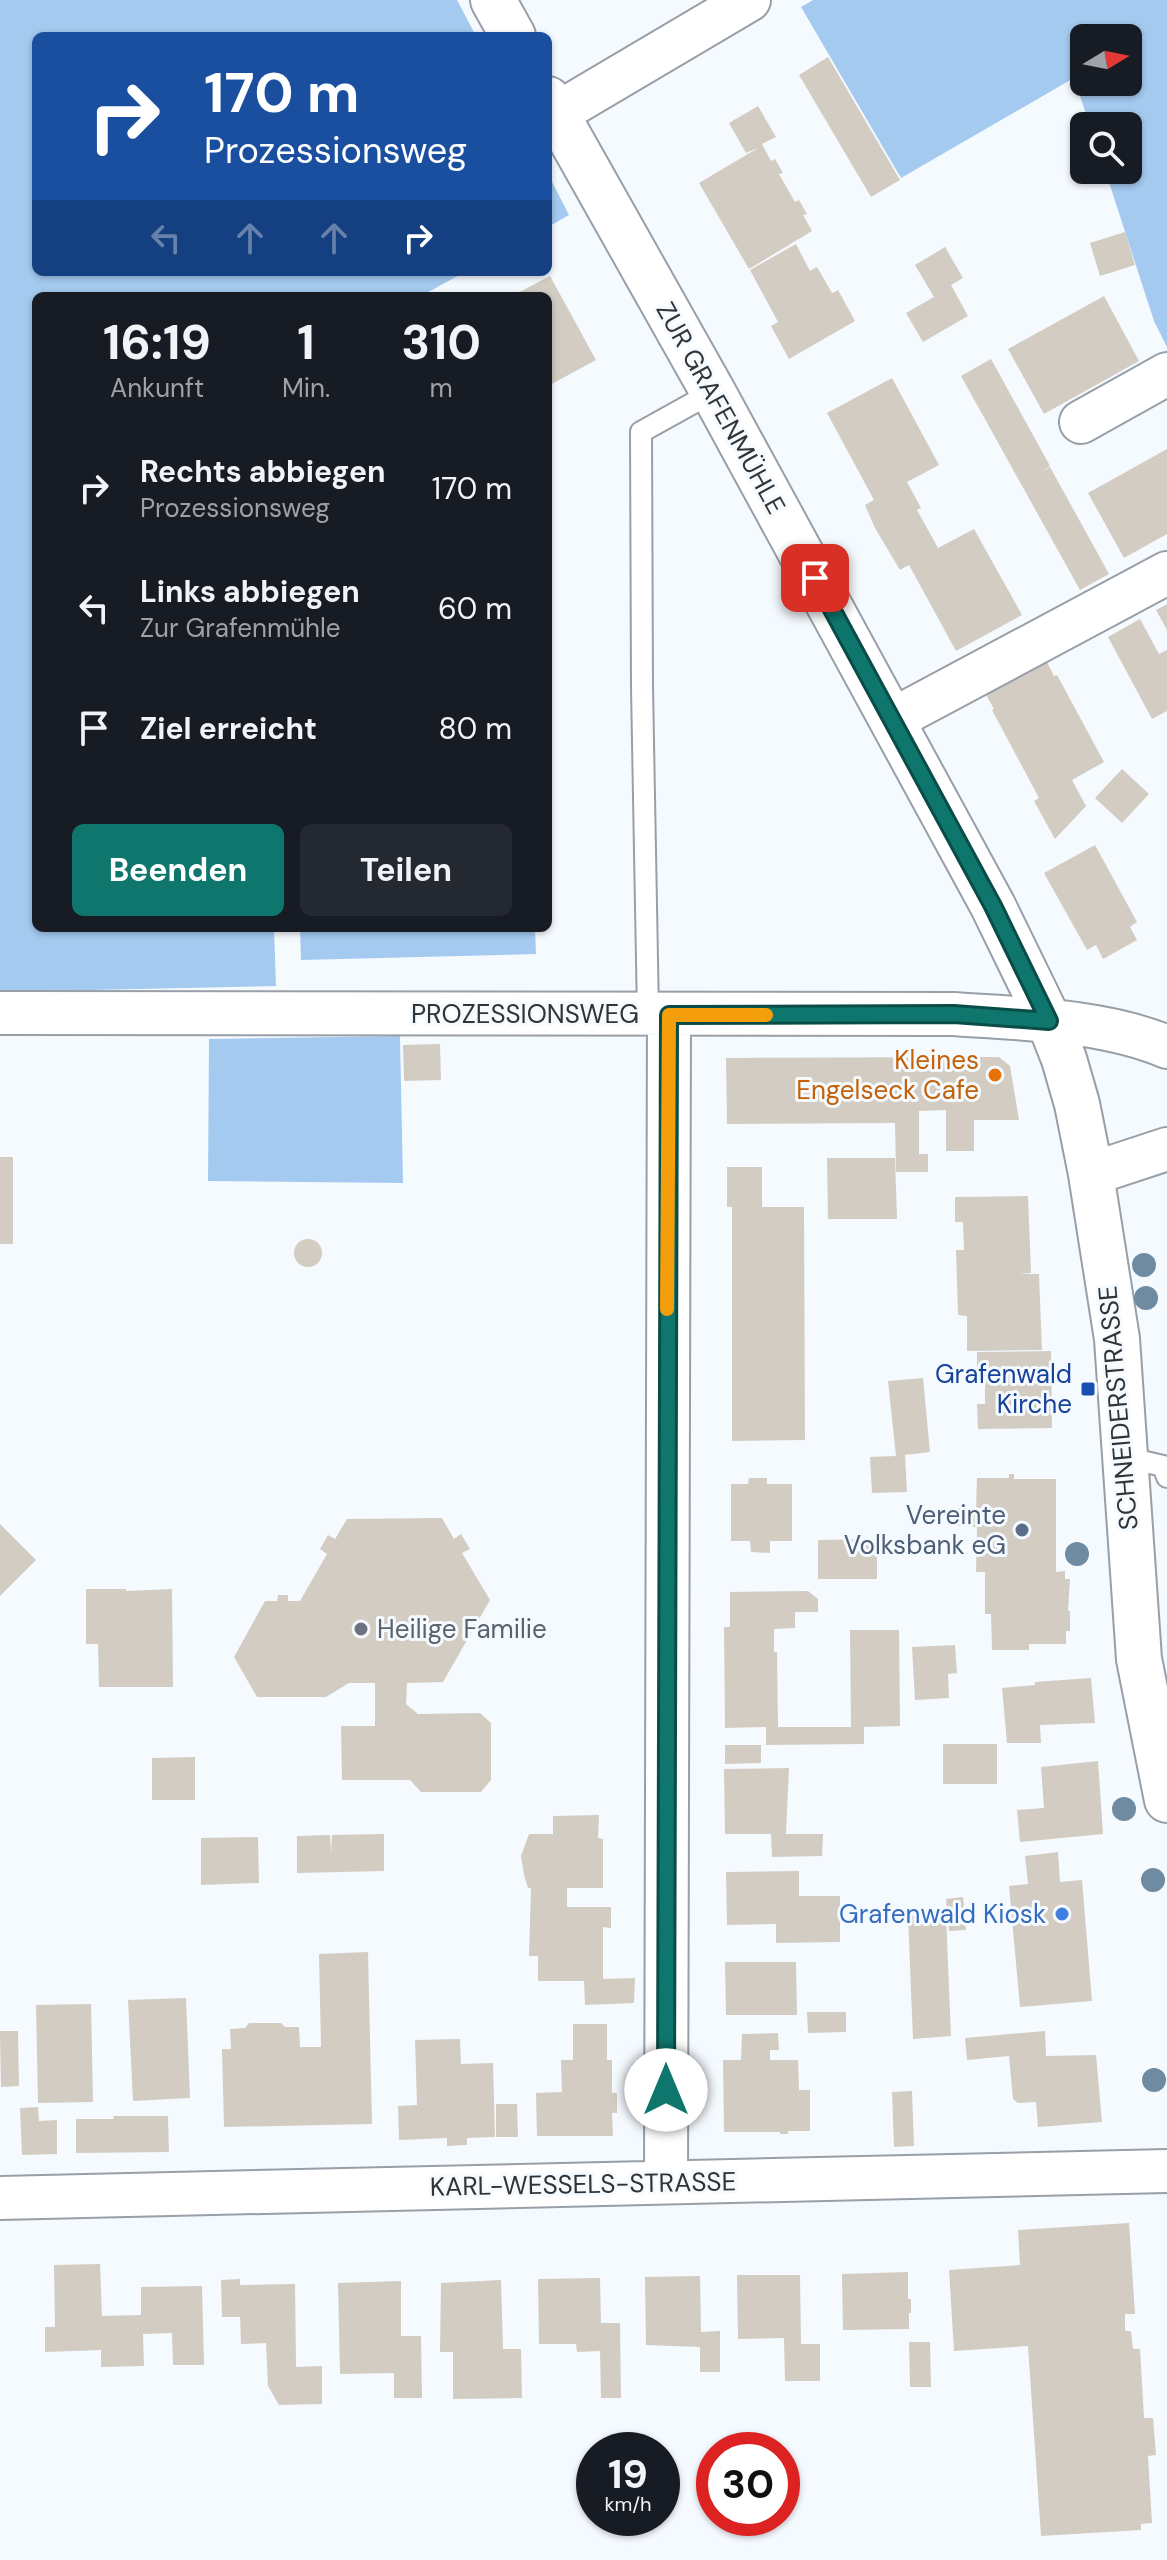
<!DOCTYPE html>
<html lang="de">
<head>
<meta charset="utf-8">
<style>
	:root { --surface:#171b24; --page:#242831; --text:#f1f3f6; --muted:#9ea1a6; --accent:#0f766e }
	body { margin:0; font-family:"DM Sans",sans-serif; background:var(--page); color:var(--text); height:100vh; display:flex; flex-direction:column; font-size:30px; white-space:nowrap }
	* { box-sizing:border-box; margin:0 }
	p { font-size:26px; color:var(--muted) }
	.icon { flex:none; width:44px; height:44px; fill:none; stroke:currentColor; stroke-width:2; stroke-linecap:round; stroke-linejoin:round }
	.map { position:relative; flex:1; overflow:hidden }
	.side { position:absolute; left:32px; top:292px; width:520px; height:640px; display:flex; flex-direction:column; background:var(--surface); border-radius:12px; box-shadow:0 2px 6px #0004 }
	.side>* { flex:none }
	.top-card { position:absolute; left:32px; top:32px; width:520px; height:244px; border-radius:12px; box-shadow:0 2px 6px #0004; background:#1a4fa0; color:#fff; overflow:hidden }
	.needle { width:52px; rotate:80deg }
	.buttons { position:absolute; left:1070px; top:24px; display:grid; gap:16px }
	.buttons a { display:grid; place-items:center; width:72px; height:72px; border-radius:12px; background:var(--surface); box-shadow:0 2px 6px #0004; font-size:40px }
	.speed { position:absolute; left:576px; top:2432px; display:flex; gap:16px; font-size:40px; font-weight:700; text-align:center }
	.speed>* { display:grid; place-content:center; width:104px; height:104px; border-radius:50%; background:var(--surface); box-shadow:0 2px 6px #0004; line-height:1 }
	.speed small { font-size:20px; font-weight:400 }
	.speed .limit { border:12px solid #d22; background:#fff; color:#111 }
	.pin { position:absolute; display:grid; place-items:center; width:68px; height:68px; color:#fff; margin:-34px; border-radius:16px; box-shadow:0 4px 12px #0006 }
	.me { position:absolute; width:88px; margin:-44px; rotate:0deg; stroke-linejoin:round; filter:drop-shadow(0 0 6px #0008) }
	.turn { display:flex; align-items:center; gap:28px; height:168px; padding:0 40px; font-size:36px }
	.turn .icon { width:104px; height:104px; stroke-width:2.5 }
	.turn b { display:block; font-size:56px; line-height:68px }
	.lanes { display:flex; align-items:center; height:76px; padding:0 40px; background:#0003; justify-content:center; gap:40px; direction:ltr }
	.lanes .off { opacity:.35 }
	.eta { display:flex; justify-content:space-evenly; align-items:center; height:136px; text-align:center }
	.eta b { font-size:48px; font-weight:700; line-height:56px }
	.button { display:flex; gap:16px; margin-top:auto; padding:16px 40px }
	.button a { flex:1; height:92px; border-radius:12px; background:var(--accent); color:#fff; font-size:32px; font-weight:700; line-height:92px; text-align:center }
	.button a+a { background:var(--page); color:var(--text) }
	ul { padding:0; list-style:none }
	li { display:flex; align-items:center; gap:24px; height:120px; padding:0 40px }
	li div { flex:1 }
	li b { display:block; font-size:30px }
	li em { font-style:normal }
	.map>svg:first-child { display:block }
</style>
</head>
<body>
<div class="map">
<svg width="1167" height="2560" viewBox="0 0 1167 2560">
	<rect width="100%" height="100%" fill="#f5faff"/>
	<path fill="#a4caf0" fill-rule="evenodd" d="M0,0H457L476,36H36V272H465L421,296H36V928H274L276,986L0,992Z
		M813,0H1167V347L1154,321L1105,170H1128V126H1090L1074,78L901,178L801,7ZM1084,38H1128V82H1084Z
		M548,174L569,215L548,227Z
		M300,928H535L536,954L301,960Z
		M400,1036L403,1183L208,1181L209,1039Z"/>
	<path fill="#d2ccc3" d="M828,57L900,180L871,197L799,75Z
		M758,106L776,137L762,144L771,161L775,159L783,173L779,174L795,202L799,200L807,214L803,215L812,231L749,269L699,183L758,148L746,153L729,123Z
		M1125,232L1135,265L1100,276L1090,243Z
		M796,244L810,271L817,267L832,293L838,290L855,321L789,359L771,326L778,322L750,270Z
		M945,247L963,278L951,285L968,316L923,342L906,313L934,297L915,265Z
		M550,276L596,360L548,386V296H512Z
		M1104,296L1139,361L1044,414L1008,349Z
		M991,359L1050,466L1042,472L1050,467L1109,574L1080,590L961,376Z
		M892,378L939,465L907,482L921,508L917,510L938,548L974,529L1022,615L956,651L909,565L900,570L875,528L865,505L874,500L827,413Z
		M1167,449V534L1124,558L1088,493Z
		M1167,604V630L1156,610Z
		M1140,619L1159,654L1167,650V711L1152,719L1108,637Z
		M1046,660L1054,676L1057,675L1104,762L1072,780L1086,806L1055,839L1034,801L1039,798L992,710L994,709L985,693Z
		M1122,769L1149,794L1122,823L1095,798Z
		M1095,845L1137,922L1130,927L1137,940L1103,959L1096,945L1087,950L1044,873Z
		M440,1044L441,1080L404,1081L403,1045Z
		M999,1057L1010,1066L1019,1120H974V1151H946V1110L919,1111V1154H928V1172H896L895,1123L727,1124L726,1058Z
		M0,1157H13V1244H0Z
		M827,1158H895L897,1219H828Z
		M727,1167H762V1207H804L805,1440L732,1441V1207H727Z
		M1028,1196L1031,1273L1019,1274H1039L1042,1350L967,1351V1316L958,1315L956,1250H964L963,1222H955V1197Z
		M294 1253a14 14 0 1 1 28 0a14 14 0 1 1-28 0Z
		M1051,1351L1052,1428L978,1429L977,1404H985V1377H977V1352Z
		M923,1378L930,1452L905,1455L907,1492L872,1493L870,1457L896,1456L888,1381Z
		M1009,1474H1014V1479H1056V1572L1065,1571V1579H1070L1068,1611H1070V1631H1066V1644H1029V1650H992L991,1614H985V1572H976L977,1527L958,1526V1508H976L977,1478H1009Z
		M749,1478H767V1484H792V1541H770V1553L751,1552L750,1541H731V1484H748Z
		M442,1518L454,1539L461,1534L470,1549L462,1553L490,1600L443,1682L407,1683L406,1704L418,1714L480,1713L491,1723V1780L481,1792H421L410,1780H342L341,1726H375V1683H349L326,1697H257L234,1657L265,1601H277L278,1595H288V1601H300L327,1554L320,1549L328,1535L335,1539L347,1519Z
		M0,1524L36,1560L0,1596Z
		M877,1539V1579H818V1540Z
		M86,1589H126V1591L172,1589L173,1687H99L98,1644H86Z
		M808,1591L818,1599V1612H795V1628L774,1629V1652H777L778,1727H851L850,1630H899L900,1726L864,1727V1744L766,1745V1727L725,1728L724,1627H730V1592Z
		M955,1645L957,1673L948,1674L949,1698L915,1700L912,1647Z
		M1091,1678L1095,1723L1040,1725L1041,1743H1007L1002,1688L1035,1685V1682Z
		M943,1744H997V1784H943Z
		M725,1745H761V1763L725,1764Z
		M195,1757V1800H152V1758Z
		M1098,1761L1103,1834L1020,1842L1017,1810L1044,1808L1041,1767Z
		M789,1768L786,1834H823L822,1856L772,1857L771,1834H725L724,1769Z
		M599,1815L598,1838L603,1839V1888H567V1907H611V1928L603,1927V1979L635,1978L634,2003L585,2005L584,1981H538V1956H529L531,1888H528L524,1875L521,1856L529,1834H553V1816Z
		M384,1834V1871L297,1873V1836L330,1835L331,1853L332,1835Z
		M258,1837L259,1883L201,1885V1838Z
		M1058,1852L1060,1882L1082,1880L1092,2001L1020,2007L1009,1886L1028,1884L1025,1856Z
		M799,1871V1896H840V1942L776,1943V1924L727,1925L726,1872Z
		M963,1897L966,1930L949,1931L946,1899Z
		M946,1914L951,2036L913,2039L908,1916Z
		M368,1952L372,2124L224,2127L222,2049H231L230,2029L245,2028L249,2023H281L285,2027H299L300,2047H321L319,1954Z
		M725,1962H796L797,2015H726Z
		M186,1998L190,2098L133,2101L128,2000Z
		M91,2004L93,2102L38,2103L36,2005Z
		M807,2012H846V2032L808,2033Z
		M573,2024H607V2060H612V2093H617V2113H612L613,2136H537L536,2093L562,2092L561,2060H573Z
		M0,2031H18L19,2086L1,2087Z
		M1045,2031L1046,2056L1096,2055L1102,2122L1038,2127L1036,2102L1018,2103L1013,2099L1009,2056L967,2060L965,2038Z
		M778,2033L779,2050H770V2060H798L799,2090H810V2131H788V2134H780V2132H724L723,2060H741L742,2034Z
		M460,2039L461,2064L493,2063L495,2137L467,2138V2145L447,2146V2138L399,2140L398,2106L417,2105L415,2040Z
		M912,2091L914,2146L894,2147L892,2092Z
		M496,2104H517L518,2137H496Z
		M38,2107L39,2121L57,2120V2154L22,2155L20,2108Z
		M113,2116H168L169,2152L76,2153V2119H114Z
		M1129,2223L1135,2314H1125V2329L1126,2331H1131L1133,2349H1140L1144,2418H1153L1156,2455L1148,2456L1152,2523L1141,2524V2530L1041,2536L1028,2346L954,2351L949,2270L1020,2265L1018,2230Z
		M100,2264L102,2316L141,2315V2287L202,2286L204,2365H173L172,2333L143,2334L144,2366L101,2367V2350L45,2352V2327H55L54,2265Z
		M908,2272V2299H911V2313H909V2329L843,2330L842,2274Z
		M737,2275H800L801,2344H820V2381H785L784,2338L738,2339Z
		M700,2276L701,2332L720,2331V2372H700V2347L646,2345L645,2277Z
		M600,2278L601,2323H620L621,2398H601L600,2351L577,2352L576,2344H539L538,2279Z
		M240,2279V2285L295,2284L296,2367L322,2366V2404L279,2405L268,2386L266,2343L241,2344L240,2317H222L221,2280Z
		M501,2280L503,2349H521L522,2398L453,2399V2352H440L441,2283Z
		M401,2281V2336H421L422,2398H394V2373L340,2374L338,2283Z
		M909,2342H930L931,2387H910Z"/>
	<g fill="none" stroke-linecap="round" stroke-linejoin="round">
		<defs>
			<path id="service" d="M648,1015L642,687L641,432L713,392
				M1124,1457L1163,1466L1167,1477"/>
			<path id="minor" d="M556,114L749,0
				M1081,422L1167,374
				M892,720L1167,573
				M0,1013L954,1014C1023,1019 1103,1020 1167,1047
				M1091,1174L1167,1149
				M666,2182L669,1015
				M0,2198L1167,2171"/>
			<path id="tertiary" d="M493,0L513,36
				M548,99L713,392L993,906L1049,1021L1064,1059L1077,1104L1091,1174L1117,1339L1139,1659L1167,1800"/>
		</defs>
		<use href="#service" stroke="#989fa7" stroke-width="24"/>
		<use href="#minor" stroke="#989fa7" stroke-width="46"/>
		<use href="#tertiary" stroke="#989fa7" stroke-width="48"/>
		<use href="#service" stroke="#fff" stroke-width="20"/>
		<use href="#minor" stroke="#fff" stroke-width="42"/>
		<use href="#tertiary" stroke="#fff" stroke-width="44"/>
	</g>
	<g fill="#6f8ba2">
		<circle cx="1144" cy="1265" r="12"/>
		<circle cx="1146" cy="1298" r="12"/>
		<circle cx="1077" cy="1554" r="12"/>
		<circle cx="1124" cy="1809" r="12"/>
		<circle cx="1153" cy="1880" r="12"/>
		<circle cx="1154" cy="2080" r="12"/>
	</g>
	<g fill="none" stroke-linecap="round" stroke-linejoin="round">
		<defs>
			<path id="route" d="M666,2090L669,1015L954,1014L1049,1021L993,906L815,578"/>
		</defs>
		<use href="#route" stroke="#0a4d48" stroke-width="20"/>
		<use href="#route" stroke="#0f766e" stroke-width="14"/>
		<path stroke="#f59e0b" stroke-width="14" d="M667,1309L669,1015H766"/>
	</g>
	<circle fill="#e8710a" stroke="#f5faff" stroke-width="3" cx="995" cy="1075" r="8"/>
	<rect fill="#1a4fb4" stroke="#f5faff" stroke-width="3" x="1080" y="1381" width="16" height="16" rx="4"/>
	<circle fill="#5c6f8a" stroke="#f5faff" stroke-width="3" cx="1022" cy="1530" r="8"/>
	<circle fill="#6b7280" stroke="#f5faff" stroke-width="3" cx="361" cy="1629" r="8"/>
	<circle fill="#3f7fe0" stroke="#f5faff" stroke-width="3" cx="1062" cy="1914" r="8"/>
	<g text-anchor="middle" stroke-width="6" stroke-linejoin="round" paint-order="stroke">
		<g font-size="26" fill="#313437" stroke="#f5faff">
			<text transform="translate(721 408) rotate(61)" y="9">ZUR GRAFENMÜHLE</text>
			<text x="525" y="1023">PROZESSIONSWEG</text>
			<text transform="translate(1118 1408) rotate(-95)" y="9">SCHNEIDERSTRASSE</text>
			<text transform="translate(583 2184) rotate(-1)" y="9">KARL-WESSELS-STRASSE</text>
		</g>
		<g font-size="26" fill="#c56008" stroke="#f5faff" text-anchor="end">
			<text x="979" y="1069">Kleines<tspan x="979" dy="30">Engelseck Cafe</tspan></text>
		</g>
		<g font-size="26" fill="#164399" stroke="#f5faff" text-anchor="end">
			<text x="1072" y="1383">Grafenwald<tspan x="1072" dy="30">Kirche</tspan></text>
		</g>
		<g font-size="26" fill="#4e5e75" stroke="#f5faff" text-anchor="end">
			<text x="1006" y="1524">Vereinte<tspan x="1006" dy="30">Volksbank eG</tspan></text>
		</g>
		<g font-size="26" fill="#5b616d" stroke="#f5faff" text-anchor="start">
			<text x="377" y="1638">Heilige Familie</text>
		</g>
		<g font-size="26" fill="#366cbe" stroke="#f5faff" text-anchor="end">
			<text x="1046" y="1923">Grafenwald Kiosk</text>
		</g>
	</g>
</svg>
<div class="buttons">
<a><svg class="needle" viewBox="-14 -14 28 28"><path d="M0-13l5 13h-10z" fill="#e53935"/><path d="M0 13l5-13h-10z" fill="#9ea1a6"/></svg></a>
<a><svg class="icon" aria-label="search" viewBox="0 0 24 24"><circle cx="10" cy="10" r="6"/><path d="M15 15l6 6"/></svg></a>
</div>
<div class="speed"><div>19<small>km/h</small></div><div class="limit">30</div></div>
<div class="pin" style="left:815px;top:578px;background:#d93025"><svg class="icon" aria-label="arrive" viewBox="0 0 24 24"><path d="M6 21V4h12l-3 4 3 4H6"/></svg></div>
<svg class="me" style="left:666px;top:2090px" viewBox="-20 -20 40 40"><circle r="19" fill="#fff"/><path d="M0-13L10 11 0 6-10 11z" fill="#0f766e"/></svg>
<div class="top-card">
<div class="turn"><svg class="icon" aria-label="right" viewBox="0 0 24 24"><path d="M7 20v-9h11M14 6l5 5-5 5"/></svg><div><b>170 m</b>Prozessionsweg</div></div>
<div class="lanes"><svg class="icon off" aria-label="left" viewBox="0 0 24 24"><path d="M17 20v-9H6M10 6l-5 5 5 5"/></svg><svg class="icon off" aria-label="ahead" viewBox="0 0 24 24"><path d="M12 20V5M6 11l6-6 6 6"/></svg><svg class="icon off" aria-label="ahead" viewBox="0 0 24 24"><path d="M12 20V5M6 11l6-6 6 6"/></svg><svg class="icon" aria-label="right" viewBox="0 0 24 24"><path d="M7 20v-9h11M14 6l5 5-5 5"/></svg></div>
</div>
<section class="side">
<div class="eta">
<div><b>16:19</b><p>Ankunft</p></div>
<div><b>1</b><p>Min.</p></div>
<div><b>310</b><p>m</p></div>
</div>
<ul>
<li><svg class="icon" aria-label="right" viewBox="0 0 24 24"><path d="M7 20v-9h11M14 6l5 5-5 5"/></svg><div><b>Rechts abbiegen</b><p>Prozessionsweg</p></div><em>170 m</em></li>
<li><svg class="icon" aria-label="left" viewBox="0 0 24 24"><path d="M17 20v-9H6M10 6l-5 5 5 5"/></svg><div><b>Links abbiegen</b><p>Zur Grafenmühle</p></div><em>60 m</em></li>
<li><svg class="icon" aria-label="arrive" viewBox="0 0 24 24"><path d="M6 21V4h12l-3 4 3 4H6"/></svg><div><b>Ziel erreicht</b></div><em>80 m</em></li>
</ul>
<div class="button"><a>Beenden</a><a>Teilen</a></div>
</section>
</div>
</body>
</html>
